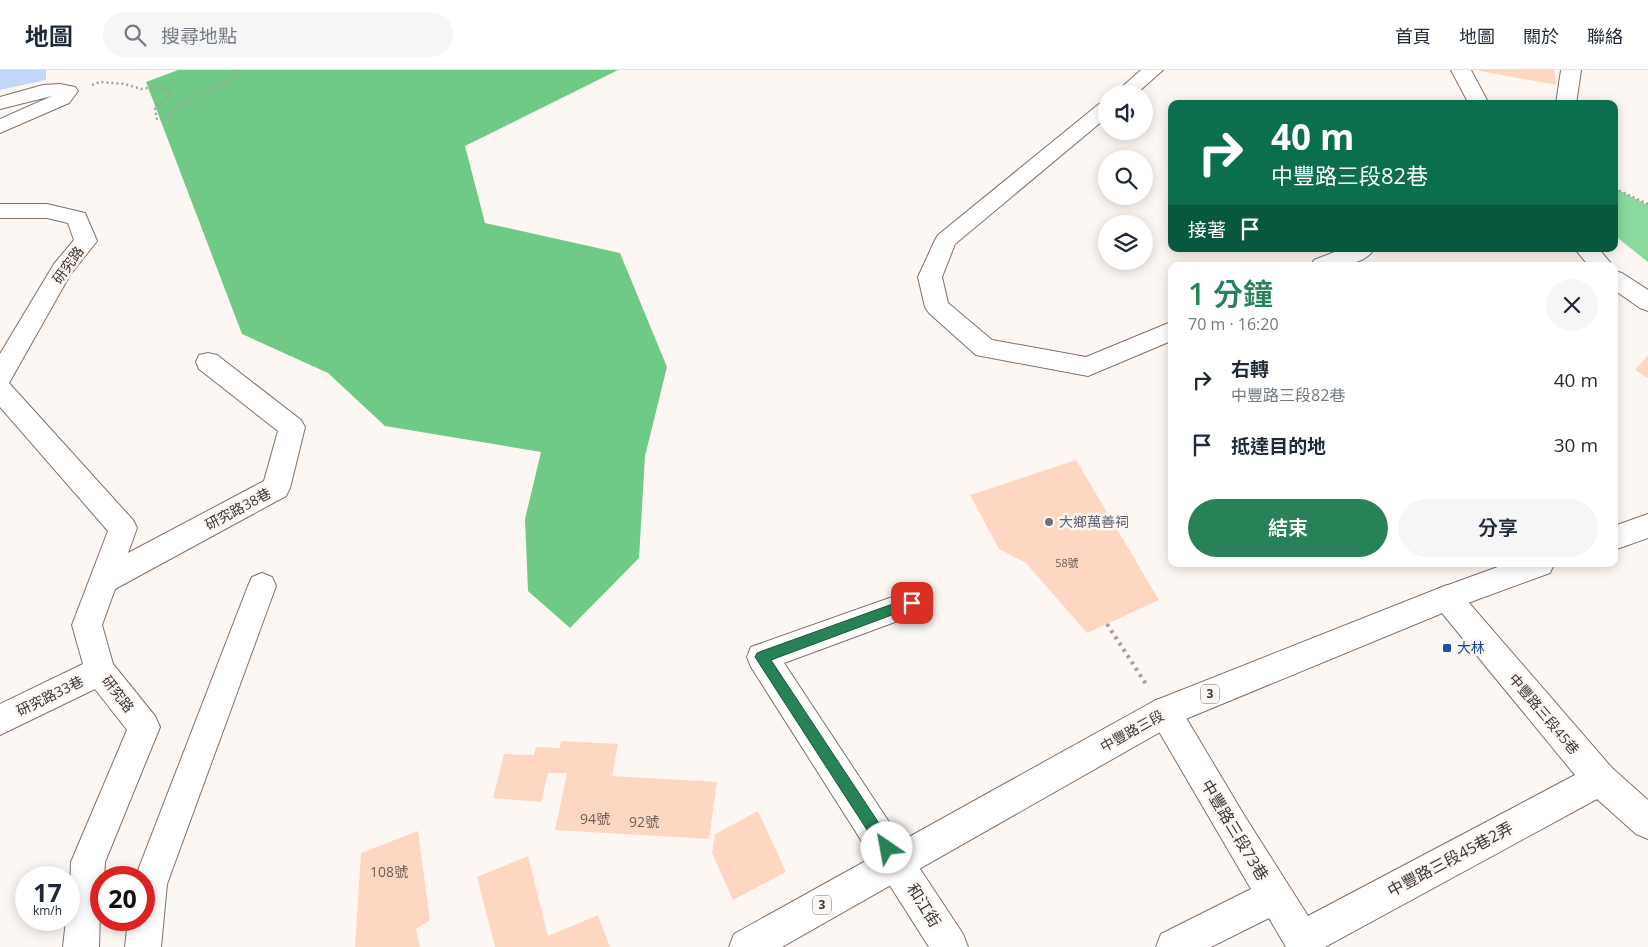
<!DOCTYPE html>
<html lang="zh-TW">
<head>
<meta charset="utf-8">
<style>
	:root { --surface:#fff; --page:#f6f6f7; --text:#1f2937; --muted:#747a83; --line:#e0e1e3; --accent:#288258 }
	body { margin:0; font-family:"Open Sans","Noto Sans TC",sans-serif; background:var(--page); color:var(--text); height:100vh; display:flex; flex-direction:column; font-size:19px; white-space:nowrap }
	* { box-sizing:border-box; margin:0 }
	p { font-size:16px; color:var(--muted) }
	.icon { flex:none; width:28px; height:28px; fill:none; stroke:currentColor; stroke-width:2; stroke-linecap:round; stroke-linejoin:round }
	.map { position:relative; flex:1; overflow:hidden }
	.drawer { position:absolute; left:1168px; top:192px; width:450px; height:305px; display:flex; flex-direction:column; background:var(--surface); border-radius:10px; box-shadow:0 2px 12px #0003 }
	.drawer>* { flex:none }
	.top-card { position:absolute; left:1168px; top:30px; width:450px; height:152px; border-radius:10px; box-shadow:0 2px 12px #0003; background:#0b6e4f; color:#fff; overflow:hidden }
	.fabs { position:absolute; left:1098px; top:15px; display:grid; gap:10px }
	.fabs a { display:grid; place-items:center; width:55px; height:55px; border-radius:50%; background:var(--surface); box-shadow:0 2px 12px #0003; font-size:25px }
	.speed { position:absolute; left:15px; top:796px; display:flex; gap:10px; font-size:25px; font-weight:700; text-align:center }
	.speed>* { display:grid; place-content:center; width:65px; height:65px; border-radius:50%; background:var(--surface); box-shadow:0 2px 12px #0003; line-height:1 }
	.speed small { font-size:12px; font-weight:400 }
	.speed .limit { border:8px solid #d22; background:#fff; color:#111 }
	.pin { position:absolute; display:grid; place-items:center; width:42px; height:42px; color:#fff; margin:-21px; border-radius:10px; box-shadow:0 2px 8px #0006 }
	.me { position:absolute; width:55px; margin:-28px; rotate:327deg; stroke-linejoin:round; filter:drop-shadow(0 0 4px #0008) }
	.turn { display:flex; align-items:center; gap:18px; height:105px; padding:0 20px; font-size:22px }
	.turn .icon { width:65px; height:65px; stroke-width:2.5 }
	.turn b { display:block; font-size:35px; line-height:42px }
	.then { display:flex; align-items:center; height:48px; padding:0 20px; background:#0003; gap:10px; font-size:19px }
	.round { display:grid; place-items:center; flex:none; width:52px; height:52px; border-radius:26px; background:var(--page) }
	.overview { display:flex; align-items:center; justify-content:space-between; height:85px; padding:0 20px }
	h1 { font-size:30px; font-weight:600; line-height:38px; color:var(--accent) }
	.primary-button { display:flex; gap:10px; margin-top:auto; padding:10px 20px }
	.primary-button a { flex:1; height:58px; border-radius:30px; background:var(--accent); color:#fff; font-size:20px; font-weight:600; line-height:58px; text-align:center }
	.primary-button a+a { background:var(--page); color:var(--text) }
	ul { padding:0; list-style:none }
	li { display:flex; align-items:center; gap:15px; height:65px; padding:0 20px }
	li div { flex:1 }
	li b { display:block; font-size:19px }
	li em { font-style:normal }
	header { display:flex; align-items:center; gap:30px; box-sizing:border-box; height:70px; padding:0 25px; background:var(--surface); border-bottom:1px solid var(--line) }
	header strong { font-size:24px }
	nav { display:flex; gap:28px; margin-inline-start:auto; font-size:18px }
	.search { width:350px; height:45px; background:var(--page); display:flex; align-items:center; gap:12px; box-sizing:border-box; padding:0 18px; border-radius:28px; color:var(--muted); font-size:19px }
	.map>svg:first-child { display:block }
</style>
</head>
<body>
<header>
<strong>地圖</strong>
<div class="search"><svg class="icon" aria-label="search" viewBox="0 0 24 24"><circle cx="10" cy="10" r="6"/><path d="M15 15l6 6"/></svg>搜尋地點</div>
<nav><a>首頁</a><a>地圖</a><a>關於</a><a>聯絡</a></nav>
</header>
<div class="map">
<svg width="1648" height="877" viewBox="0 0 1648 877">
	<rect width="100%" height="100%" fill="#fdf7f3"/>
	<path fill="#8ada9f" d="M1614,118L1648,135V192L1614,165Z"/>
	<path fill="#6fca88" d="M178,0H618L465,76L485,153L620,183L667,297L645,386L639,488L570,558L528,521L525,449L541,382L385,356L328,303L242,264L146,12Z"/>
	<path fill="#c3d7f9" d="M0,0H46V10L0,20Z"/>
	<path fill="#fed7c2" d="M1480,0H1554L1556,15L1480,1Z
		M1648,285V308L1635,300Z
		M1076,390L1159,530L1087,563L1026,493L999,479L970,425Z
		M561,671L618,674L612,706L717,712L709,769L555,760L567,703H548L541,732L493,728L504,684L534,685L536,677L560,678Z
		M758,741L786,802L733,830L712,783L715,764Z
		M418,761L430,850L416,859L420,877H355L361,783Z
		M528,786L548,866L598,845L610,877H495L477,807Z"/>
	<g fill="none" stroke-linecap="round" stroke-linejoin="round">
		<defs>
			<path id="minor" d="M1141,0H1163L1136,24H1114Z
				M1451,0H1471L1489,34H1469Z
				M1561,0H1581L1576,34H1556Z
				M60,14L75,17L78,21L69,33L0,63V49L52,26L0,39V27L43,15Z
				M1106,32V48L955,174L942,207L948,233L992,270L1086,287L1171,252V271L1088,306L976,285L929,243L925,237L918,207L935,170L938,165L1099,34Z
				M0,134H47L85,143L97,171L70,205L9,313L133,450L137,458L128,483L264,411L278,361L199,299L196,292L199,285L208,283L217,285L301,350L305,357L290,418L286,426L115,519L102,555L113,594L155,646L160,657L105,792L104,808H101L99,877H63L66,850H69L71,792L127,660L95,619L0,665V634L83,594L72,555L108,461L0,337V284L54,194L74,170L68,153L47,148H0Z
				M1342,179H1374C1364,197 1329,197 1311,196L1314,190Z
				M1575,179H1599L1613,196H1589Z
				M1614,201L1622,203L1648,220V241L1640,238L1614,220Z
				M262,503L272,507L276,516L167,814L161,877H125L128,850H144V808H135L248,516L252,507Z
				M1447,515L1457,519L1612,698L1648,730V769L1636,764L1597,729L1325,877H1286L1269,848L1211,877H1156L1161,864L1251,819L1154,653L1149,642L1154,631L1165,627L1176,631L1244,745L1308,846L1575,705L1437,537L1432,528L1437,519Z
				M912,520L922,524L927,533L922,542L784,593L963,864L968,877H929L751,597L747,587L751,577Z"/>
			<path id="major" d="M1648,444V468L1614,480V456Z
				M1506,494H1554L1550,503L1457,537L1176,653L782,877H729L734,864L1154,631L1437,519Z"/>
		</defs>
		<use href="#minor" stroke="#7f7169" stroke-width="2"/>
		<use href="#major" stroke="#7f7169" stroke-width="2"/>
		<path stroke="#a69f9c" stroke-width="2.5" stroke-dasharray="2 3" stroke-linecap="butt" d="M92,15L100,12L125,14L141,19L154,17L170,19L171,22L155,39L157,49H161L188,30L239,5L235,0
			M1614,122L1620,121L1648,134"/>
		<path stroke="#a69f9c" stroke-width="4" stroke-dasharray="3 4.5" stroke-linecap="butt" d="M1107,554L1148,617"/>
		<use href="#minor" fill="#fff" fill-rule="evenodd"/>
		<use href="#major" fill="#fff" fill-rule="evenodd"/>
	</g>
	<path fill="#288258" stroke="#1a5439" d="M912,527L916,529L918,533L916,536L771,590L892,773L894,778L892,783L887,785L882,783L755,587L757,583L762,581Z"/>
	<circle fill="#6b7280" stroke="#fdf7f3" stroke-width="2" cx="1049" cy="452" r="5"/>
	<rect fill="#1a4fb4" stroke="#fdf7f3" stroke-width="2" x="1442" y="573" width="10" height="10" rx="2.5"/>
	<g text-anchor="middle" stroke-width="5" stroke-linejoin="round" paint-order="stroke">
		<g font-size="11" fill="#6d5e57">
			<text x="1067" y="497">58號</text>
		</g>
		<g fill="#fdf7f3" stroke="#77706d" stroke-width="1">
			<rect x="1201" y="614.5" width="18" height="19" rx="4"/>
			<rect x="813" y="825.5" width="18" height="19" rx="4"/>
		</g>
		<g font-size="12" font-weight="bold" fill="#3d3633">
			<text x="1210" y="628">3</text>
			<text x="822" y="839">3</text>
		</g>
		<g font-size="14" fill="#3d3633" stroke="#fdf7f3">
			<text transform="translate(68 195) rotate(-54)" y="5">研究路</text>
			<text transform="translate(238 439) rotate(-28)" y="5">研究路38巷</text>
			<text transform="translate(118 624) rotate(52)" y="5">研究路</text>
			<text transform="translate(50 626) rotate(-26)" y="5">研究路33巷</text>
			<text transform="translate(1544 644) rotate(50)" y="5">中豐路三段45巷</text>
			<text transform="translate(1132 661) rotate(-29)" y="5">中豐路三段</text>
		</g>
		<g font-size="14" fill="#5b616d" stroke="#fdf7f3" text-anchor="start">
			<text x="1059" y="457">大鄉萬善祠</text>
		</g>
		<g font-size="14" fill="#164399" stroke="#fdf7f3" text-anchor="start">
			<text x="1457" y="583">大林</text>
		</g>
		<g font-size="14" fill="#6d5e57">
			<text x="595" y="754">94號</text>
			<text x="644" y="757">92號</text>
			<text x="389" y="807">108號</text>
		</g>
		<g font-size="16" fill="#3d3633" stroke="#fdf7f3">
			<text transform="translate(1235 760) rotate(59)" y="6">中豐路三段73巷</text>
			<text transform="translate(1450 789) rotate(-28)" y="6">中豐路三段45巷2弄</text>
			<text transform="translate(924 835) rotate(58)" y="6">和江街</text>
		</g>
	</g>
</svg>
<div class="fabs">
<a><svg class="icon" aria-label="sound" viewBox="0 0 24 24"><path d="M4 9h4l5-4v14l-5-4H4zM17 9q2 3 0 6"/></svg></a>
<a><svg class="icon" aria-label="search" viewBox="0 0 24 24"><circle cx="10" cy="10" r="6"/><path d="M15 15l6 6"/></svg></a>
<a><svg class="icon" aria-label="layers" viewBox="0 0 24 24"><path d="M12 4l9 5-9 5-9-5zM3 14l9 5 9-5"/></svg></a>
</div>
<div class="speed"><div>17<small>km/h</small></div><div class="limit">20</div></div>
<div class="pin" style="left:912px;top:533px;background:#d93025"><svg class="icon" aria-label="arrive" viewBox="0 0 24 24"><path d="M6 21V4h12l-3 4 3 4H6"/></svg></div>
<svg class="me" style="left:887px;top:778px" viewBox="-20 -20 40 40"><circle r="19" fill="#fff"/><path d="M0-13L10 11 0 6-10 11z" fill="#288258"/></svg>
<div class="top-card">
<div class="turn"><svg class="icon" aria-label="right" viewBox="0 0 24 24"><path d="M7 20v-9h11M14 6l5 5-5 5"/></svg><div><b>40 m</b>中豐路三段82巷</div></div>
<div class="then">接著<svg class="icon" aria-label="arrive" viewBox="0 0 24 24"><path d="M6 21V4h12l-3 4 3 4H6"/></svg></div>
</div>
<section class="drawer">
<div class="overview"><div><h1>1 分鐘</h1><p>70 m · 16:20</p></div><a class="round"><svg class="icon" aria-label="close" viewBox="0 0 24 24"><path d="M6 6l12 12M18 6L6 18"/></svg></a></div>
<ul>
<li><svg class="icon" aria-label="right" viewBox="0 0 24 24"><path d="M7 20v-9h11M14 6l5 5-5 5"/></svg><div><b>右轉</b><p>中豐路三段82巷</p></div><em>40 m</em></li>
<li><svg class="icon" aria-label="arrive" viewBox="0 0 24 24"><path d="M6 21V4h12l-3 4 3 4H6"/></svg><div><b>抵達目的地</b></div><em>30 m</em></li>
</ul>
<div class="primary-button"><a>結束</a><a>分享</a></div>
</section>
</div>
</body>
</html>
